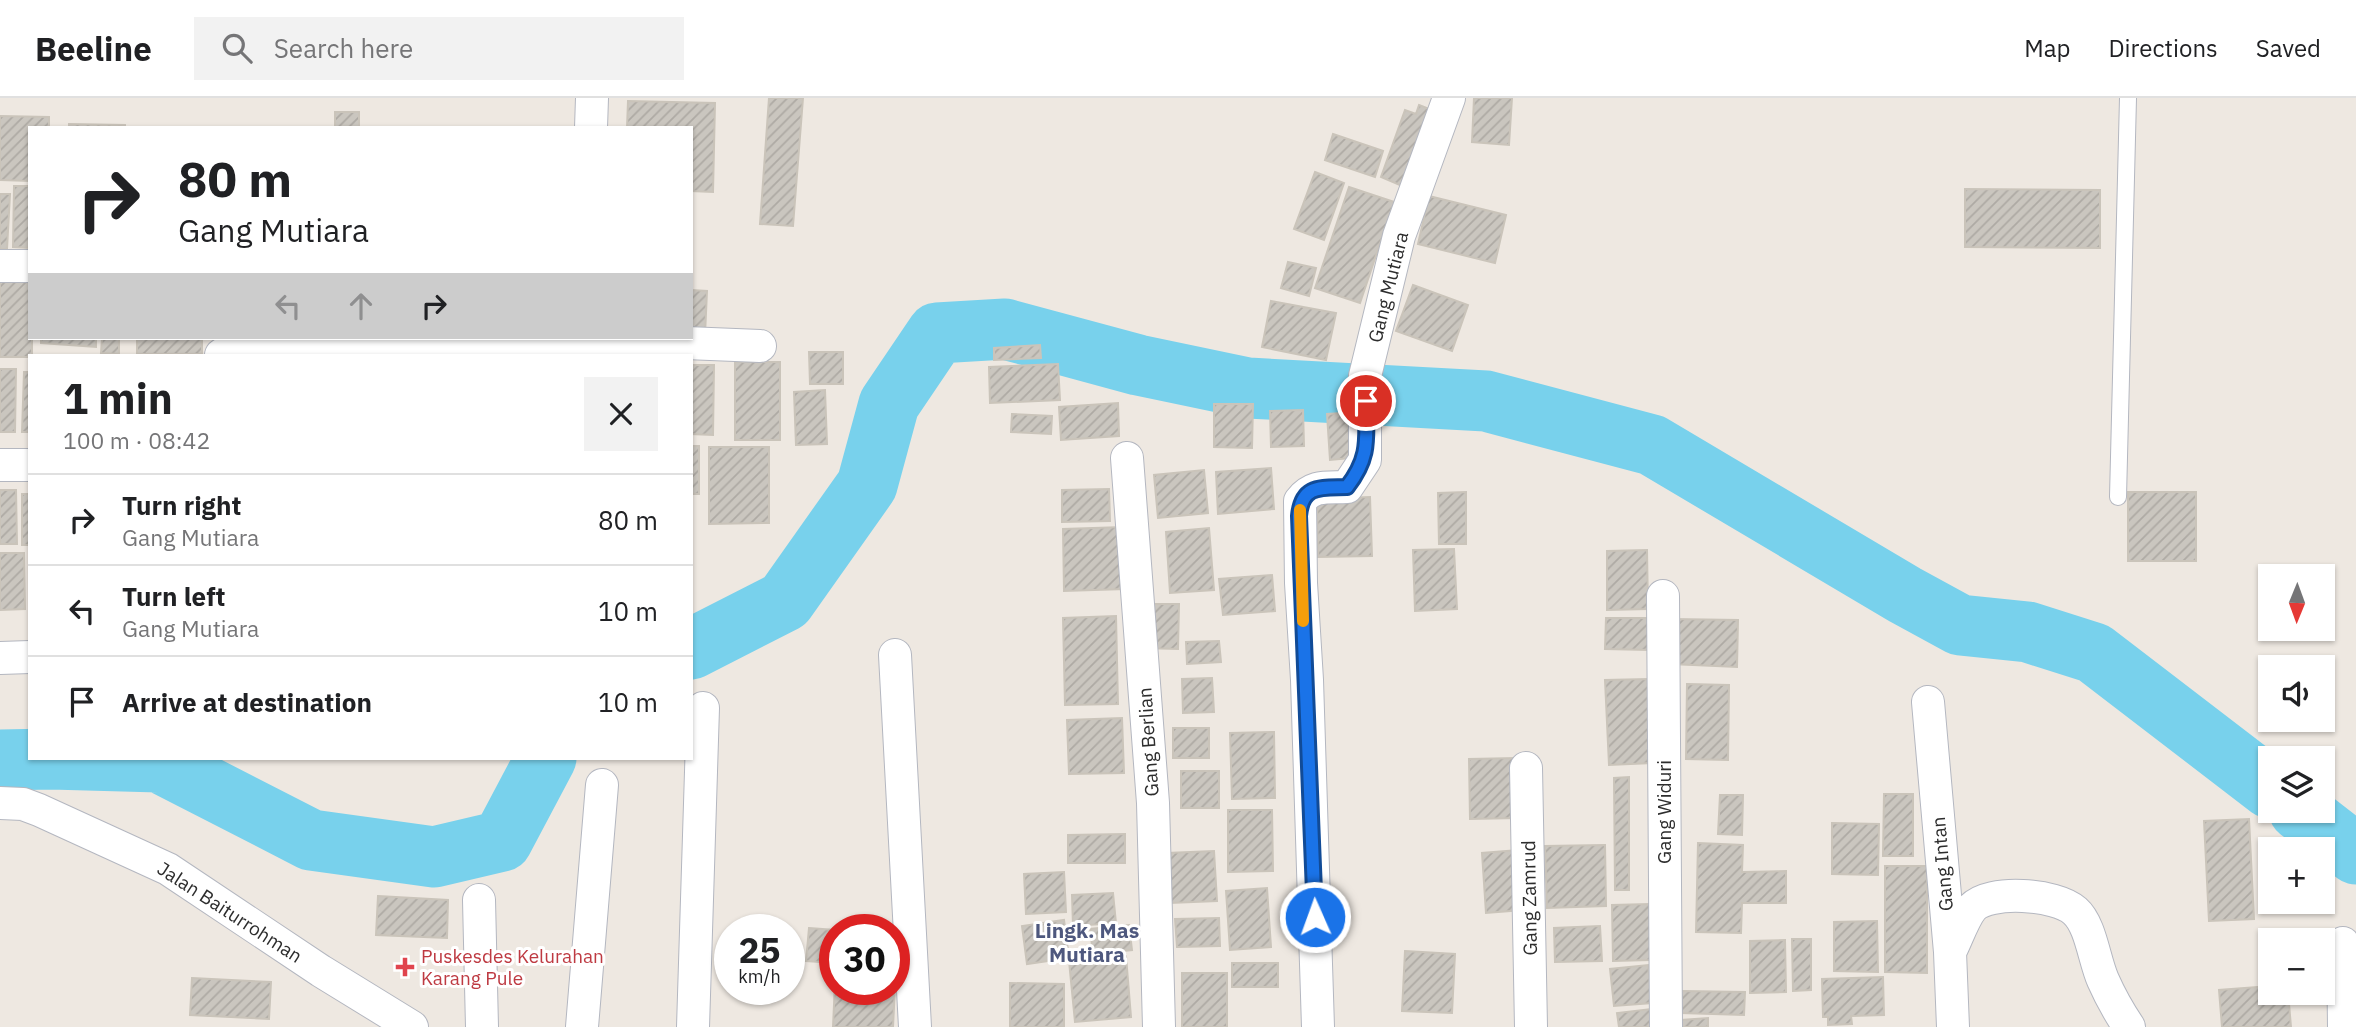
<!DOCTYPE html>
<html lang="en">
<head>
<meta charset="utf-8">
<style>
	:root { --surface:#fff; --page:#f2f2f2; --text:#202124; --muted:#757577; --line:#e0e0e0 }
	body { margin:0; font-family:"IBM Plex Sans",sans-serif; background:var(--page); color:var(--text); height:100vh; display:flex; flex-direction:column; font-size:26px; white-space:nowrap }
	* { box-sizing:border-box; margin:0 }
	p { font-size:23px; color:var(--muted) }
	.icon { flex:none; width:38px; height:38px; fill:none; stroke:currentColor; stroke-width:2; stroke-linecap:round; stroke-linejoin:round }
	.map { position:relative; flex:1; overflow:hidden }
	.side { position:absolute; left:28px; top:256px; width:665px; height:406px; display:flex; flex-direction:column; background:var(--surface); border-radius:0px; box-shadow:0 2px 5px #0004 }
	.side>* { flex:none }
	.banner { position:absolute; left:28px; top:28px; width:665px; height:214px; border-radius:0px; box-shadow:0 2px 5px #0004; background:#fff; color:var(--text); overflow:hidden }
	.needle { width:46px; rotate:181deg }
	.tools { position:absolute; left:2258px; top:466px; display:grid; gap:14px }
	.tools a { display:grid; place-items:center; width:77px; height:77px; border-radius:0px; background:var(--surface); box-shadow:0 2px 5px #0004; font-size:35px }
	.speed { position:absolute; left:714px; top:816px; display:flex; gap:14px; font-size:35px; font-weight:700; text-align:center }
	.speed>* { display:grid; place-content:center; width:91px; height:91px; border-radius:50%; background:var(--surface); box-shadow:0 2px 5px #0004; line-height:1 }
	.speed small { font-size:18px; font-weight:400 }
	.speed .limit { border:10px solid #d22; background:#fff; color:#111 }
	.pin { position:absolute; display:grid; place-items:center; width:60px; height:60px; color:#fff; margin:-30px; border:4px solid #fff; border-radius:50%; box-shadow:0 2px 7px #0007 }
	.me { position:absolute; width:77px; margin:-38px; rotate:358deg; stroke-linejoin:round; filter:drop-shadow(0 0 5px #0008) }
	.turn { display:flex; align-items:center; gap:24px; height:147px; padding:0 35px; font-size:32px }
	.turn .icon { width:91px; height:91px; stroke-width:2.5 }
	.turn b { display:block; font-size:49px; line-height:60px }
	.lanes { display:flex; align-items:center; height:66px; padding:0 35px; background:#0003; justify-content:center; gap:35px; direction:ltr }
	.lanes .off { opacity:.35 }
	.round { display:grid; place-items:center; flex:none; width:74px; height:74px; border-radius:0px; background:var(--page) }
	.head { display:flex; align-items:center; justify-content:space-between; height:119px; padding:0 35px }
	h1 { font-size:42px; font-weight:700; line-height:52px }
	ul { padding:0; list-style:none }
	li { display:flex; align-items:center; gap:21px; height:91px; padding:0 35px; border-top:2px solid var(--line) }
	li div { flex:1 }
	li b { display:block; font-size:26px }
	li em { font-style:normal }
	header { display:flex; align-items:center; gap:42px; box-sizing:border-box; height:98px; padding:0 35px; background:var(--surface); border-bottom:2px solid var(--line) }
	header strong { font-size:33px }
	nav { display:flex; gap:38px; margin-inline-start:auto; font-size:24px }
	.search { width:490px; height:63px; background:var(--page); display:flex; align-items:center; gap:18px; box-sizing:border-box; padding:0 24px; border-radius:0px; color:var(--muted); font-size:26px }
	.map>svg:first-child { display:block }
</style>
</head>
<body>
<header>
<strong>Beeline</strong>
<div class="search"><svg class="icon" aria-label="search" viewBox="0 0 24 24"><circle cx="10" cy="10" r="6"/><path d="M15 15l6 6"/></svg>Search here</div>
<nav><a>Map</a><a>Directions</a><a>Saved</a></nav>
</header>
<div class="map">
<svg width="2356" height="929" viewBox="0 0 2356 929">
	<defs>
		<pattern id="building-hatch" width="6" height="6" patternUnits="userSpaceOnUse" patternTransform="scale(1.75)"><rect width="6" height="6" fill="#cac6bf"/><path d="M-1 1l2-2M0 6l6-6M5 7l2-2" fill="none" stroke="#aeaaa4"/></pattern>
	</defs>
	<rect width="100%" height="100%" fill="#eee8e1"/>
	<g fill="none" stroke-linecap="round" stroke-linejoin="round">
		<path stroke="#78d1ec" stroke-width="61" d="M691,551L785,503L867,387L889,306L937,235L1005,231L1138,267L1248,290L1486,303L1652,347L1905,497L1960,527L2028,534L2094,555L2270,690
			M0,662L51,661L159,664L311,742L434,759L502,743L546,660
			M2299,712L2356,756"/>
	</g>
	<path fill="url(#building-hatch)" stroke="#cac4ba" stroke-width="2" d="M769,0H803L793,128L760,126Z
		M1474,0H1512L1509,47L1472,44Z
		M628,3L715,5L713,94L691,93V30H627Z
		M1419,7L1437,14L1409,91L1381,79L1405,12L1416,16Z
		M335,14H359V30H335Z
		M0,18L49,19V30H30V83L0,82Z
		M69,26L125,27V30H69Z
		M1333,36L1383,53L1375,79L1325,62Z
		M1315,74L1344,85L1324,142L1294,131Z
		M14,88H30V150L13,149Z
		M1349,89L1394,104L1360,205L1315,190Z
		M1965,91L2100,92V150L1965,149Z
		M0,96H10L7,151H0Z
		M1429,98L1506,117L1495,165L1418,146Z
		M1288,164L1316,170L1309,198L1281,190Z
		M0,182H30V240H32V257L30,259H0Z
		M1413,187L1468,207L1452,253L1396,233Z
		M691,192L707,193L705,237H691Z
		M1271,203L1336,215L1326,262L1262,249Z
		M41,240H96V249L41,245Z
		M102,240H119V256L101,255Z
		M137,240H202V256H137Z
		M1040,247L1041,260L994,262V250Z
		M809,254H843V286H810Z
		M735,264H780V342H735Z
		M1058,266L1060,302L990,305L989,269Z
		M691,267H714L713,337L691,336Z
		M0,271H16L15,334H0Z
		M24,274H30V334H22Z
		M825,292L827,346L796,347L794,294Z
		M1118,305L1119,338L1061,342L1059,309Z
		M1214,306H1253L1252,350L1214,349Z
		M1303,312L1304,348L1271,349L1270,313Z
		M1358,314L1361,359L1330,362L1327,316Z
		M1012,316L1052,318L1051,336L1011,334Z
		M691,348H699V396H691Z
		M709,349H769V425L709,426Z
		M1271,370L1274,411L1218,416L1216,374Z
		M1204,372L1208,415L1158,420L1154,377Z
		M1109,391L1110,423L1062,424V392Z
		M0,392H16L17,446H0Z
		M1466,394V446H1439L1438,395Z
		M2128,394H2196V463H2128Z
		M22,396H30V447H22Z
		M1370,399L1372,458L1318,459L1317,401Z
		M1123,429L1125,491L1064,493L1063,431Z
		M1209,430L1214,492L1170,495L1166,434Z
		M1454,451L1457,511L1415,513L1413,452Z
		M1647,452L1648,511L1607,512V453Z
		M0,455H24L25,511L0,512Z
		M1272,477L1275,513L1223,517L1219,481Z
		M1143,506H1179L1178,551L1143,550Z
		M1116,518L1118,606L1065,607L1063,520Z
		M1606,520H1650L1649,552L1605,551Z
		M1672,521L1738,522L1737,569L1671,566Z
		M1219,543L1221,564L1187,566L1186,544Z
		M1212,580L1214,614L1183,615L1182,581Z
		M1648,581L1652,665L1609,667L1605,582Z
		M1687,586L1729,587L1728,662L1686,661Z
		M1122,620L1124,675L1069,676L1067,622Z
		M1173,630H1209V660H1173Z
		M1274,634L1275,700L1232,701L1230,635Z
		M1517,660L1518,720L1470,721L1469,661Z
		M1181,673H1219V710H1181Z
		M1629,679V792H1615L1614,680Z
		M1884,696H1913V758H1883Z
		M1720,697H1743L1742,737L1718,736Z
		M1228,712H1272L1273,773L1228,774Z
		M2249,721L2254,821L2209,823L2204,723Z
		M1832,725L1879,726L1878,777L1832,776Z
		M1125,736V765H1068V737Z
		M1698,745L1743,747L1742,774L1786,773V805H1742L1741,835L1696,834Z
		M1605,747L1606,808L1547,810L1545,748Z
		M1518,752L1523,812L1486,815L1482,755Z
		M1214,753L1217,803L1170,805L1167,755Z
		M1885,768H1927V875L1885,874Z
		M1064,774L1066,814L1026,816L1024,776Z
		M1267,790L1271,849L1230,852L1226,793Z
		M1113,795L1116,825L1073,828L1072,797Z
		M378,798L448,802L447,840L376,837Z
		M1650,806L1651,862L1613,863L1612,807Z
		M1219,820L1220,848L1177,849L1175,821Z
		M1064,822L1069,860L1027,866L1022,828Z
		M1877,823L1878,874L1834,873V824Z
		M1129,827L1132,852L1093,856L1090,831Z
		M1600,828L1602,863L1555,864L1554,830Z
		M809,830L835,832V865L806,863Z
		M1792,841H1811V892L1793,893Z
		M1785,842L1786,894L1750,895V843Z
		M1405,853L1455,856L1452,915L1402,913Z
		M1126,858L1131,919L1075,924L1069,863Z
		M1232,865H1278V889H1232Z
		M1648,867L1652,905L1614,908L1610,871Z
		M894,868L896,869L893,929H833L835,884V891H894Z
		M1182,875H1227V929H1182Z
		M1883,879L1884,917L1851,918L1852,926L1828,927V919H1823L1822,881Z
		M192,880L271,884L269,921L190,917Z
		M1010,885L1064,886V929H1010Z
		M2270,888V894H2288L2291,929H2222L2219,892Z
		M1682,893L1745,894L1744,917L1681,915Z
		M1651,911L1653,929H1619L1617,915Z
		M1708,920V929H1681V922Z"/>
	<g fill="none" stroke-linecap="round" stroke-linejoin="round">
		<defs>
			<path id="lane" d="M2118,399L2128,0"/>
			<path id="street" d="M591,30L592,0
				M0,168H30
				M221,257L236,247L252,245L587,241L760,248
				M1127,360L1153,705L1159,929
				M0,367H30
				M1663,498L1666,929
				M895,557L915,929
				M0,560L30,559
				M1928,604L1950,854L1953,929
				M1526,670L1531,929
				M0,705L23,706L39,712L168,771L321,873L412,929
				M479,802L482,929
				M2343,845L2344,929
				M1950,854C1957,841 1963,821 1972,810C1989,791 2056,796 2075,813C2091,827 2094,862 2103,882C2110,898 2119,914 2129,929
				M582,929L602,687
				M693,929L703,610
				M1318,929L1307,582L1301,485L1300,403C1313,386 1328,390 1347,389L1365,362V278L1399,138L1449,0"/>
		</defs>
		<use href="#lane" stroke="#b4b7c0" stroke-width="18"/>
		<use href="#street" stroke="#b4b7c0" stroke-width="34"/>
		<use href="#lane" stroke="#fff" stroke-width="16"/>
		<use href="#street" stroke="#fff" stroke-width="32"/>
	</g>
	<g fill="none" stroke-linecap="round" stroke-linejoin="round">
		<defs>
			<path id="route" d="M1315,819L1299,418C1302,386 1321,390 1347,389C1371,358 1366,340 1366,303"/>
		</defs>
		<use href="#route" stroke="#114b97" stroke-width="18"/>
		<use href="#route" stroke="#1a73e8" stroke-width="12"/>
		<path stroke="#f59e0b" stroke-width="12" d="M1300,412L1303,523"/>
	</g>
	<path fill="#e0444e" stroke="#fff" stroke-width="2.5" d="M401.5 858.5h7v7h7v7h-7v7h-7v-7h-7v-7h7z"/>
	<g text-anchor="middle" stroke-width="6" stroke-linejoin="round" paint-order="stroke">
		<g font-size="19" fill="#2d2d2d" stroke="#fff">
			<text transform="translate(1388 189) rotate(-76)" y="7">Gang Mutiara</text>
			<text transform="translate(1148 644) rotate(-94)" y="7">Gang Berlian</text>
			<text transform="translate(1664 714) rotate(-90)" y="7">Gang Widuri</text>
			<text transform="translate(1942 766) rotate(-95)" y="7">Gang Intan</text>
			<text transform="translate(1529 800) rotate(-91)" y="7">Gang Zamrud</text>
			<text transform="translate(230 814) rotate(33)" y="7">Jalan Baiturrohman</text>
		</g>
		<g font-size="19" fill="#be3a42" stroke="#fff" text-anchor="start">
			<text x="421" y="865">Puskesdes Kelurahan<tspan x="421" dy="22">Karang Pule</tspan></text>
		</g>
		<g font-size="21" font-weight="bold" fill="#4e587e" stroke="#fff">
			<text x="1087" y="840">Lingk. Mas<tspan x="1087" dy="24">Mutiara</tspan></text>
		</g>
	</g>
</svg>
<div class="tools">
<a><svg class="needle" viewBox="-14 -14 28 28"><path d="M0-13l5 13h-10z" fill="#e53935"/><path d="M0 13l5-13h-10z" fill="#757577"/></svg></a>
<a><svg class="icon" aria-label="sound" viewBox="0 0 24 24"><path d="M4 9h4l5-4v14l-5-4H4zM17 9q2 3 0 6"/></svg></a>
<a><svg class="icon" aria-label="layers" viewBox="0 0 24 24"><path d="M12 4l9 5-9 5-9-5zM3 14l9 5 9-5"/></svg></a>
<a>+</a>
<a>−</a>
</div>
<div class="speed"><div>25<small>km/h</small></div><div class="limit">30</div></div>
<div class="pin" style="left:1366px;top:303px;background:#d93025"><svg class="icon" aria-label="arrive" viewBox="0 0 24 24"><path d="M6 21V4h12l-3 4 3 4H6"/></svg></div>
<svg class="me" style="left:1315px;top:819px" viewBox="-20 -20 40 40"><circle r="17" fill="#1a73e8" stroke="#fff" stroke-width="3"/><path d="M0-11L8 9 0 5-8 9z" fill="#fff"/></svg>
<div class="banner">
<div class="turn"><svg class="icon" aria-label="right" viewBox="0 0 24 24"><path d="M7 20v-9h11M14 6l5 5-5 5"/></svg><div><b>80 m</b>Gang Mutiara</div></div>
<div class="lanes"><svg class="icon off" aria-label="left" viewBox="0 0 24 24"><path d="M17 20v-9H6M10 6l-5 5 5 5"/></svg><svg class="icon off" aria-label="ahead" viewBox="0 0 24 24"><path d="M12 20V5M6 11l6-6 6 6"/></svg><svg class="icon" aria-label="right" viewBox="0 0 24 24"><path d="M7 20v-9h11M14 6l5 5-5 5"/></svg></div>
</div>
<section class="side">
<div class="head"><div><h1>1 min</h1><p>100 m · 08:42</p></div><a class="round"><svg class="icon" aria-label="close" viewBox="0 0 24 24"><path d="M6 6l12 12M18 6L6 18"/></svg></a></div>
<ul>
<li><svg class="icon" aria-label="right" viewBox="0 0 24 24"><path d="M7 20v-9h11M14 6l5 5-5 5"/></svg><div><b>Turn right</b><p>Gang Mutiara</p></div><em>80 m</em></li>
<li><svg class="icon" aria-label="left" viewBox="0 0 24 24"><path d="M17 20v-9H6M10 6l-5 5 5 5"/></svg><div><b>Turn left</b><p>Gang Mutiara</p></div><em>10 m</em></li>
<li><svg class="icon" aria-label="arrive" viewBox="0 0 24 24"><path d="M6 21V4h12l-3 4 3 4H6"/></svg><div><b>Arrive at destination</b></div><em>10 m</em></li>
</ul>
</section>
</div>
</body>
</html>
